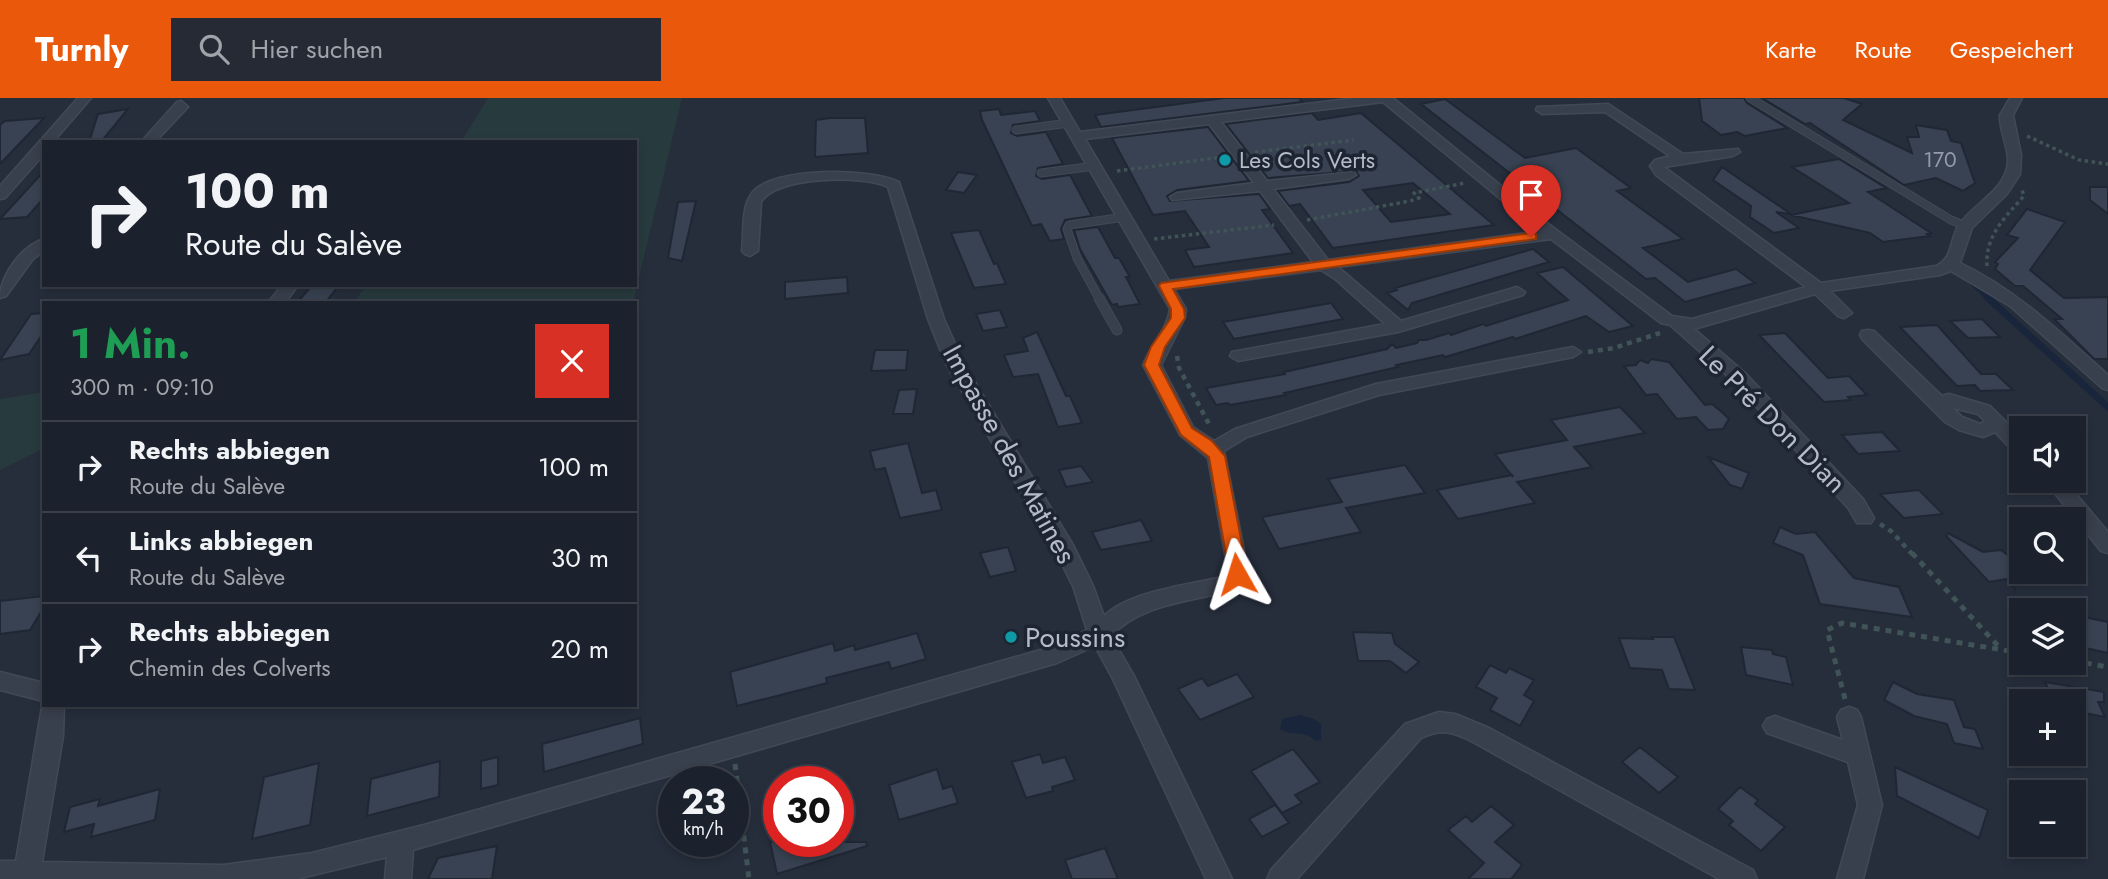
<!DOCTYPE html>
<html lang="de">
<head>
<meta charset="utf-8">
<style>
	:root { --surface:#1c222d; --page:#252a35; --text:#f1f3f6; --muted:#a0a4aa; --line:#3a3f49; --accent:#ea580c }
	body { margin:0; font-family:Jost,sans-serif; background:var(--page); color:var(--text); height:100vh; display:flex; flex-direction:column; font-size:26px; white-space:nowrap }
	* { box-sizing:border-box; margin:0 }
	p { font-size:23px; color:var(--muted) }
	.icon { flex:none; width:38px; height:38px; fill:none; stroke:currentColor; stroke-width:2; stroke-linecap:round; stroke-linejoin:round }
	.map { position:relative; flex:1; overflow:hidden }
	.panel { position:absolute; left:42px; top:203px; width:595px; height:406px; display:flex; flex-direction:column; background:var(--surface); border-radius:0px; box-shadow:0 4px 10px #0003,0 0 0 2px var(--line) }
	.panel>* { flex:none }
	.hud { position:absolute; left:42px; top:42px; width:595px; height:147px; border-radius:0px; box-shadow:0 4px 10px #0003,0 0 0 2px var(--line); background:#1c222d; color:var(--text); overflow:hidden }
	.tools { position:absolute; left:2009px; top:318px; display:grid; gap:14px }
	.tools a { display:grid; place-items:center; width:77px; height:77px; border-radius:0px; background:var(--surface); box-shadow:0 4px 10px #0003,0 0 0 2px var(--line); font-size:35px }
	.speed { position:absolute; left:658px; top:668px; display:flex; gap:14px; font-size:35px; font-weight:700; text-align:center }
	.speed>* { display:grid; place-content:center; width:91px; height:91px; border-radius:50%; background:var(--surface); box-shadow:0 4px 10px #0003,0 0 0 2px var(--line); line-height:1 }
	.speed small { font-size:18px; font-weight:400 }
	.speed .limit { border:10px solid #d22; background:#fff; color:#111 }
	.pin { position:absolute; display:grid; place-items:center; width:60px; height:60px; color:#fff; margin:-72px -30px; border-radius:50% 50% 50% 0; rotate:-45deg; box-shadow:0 0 7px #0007 }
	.pin .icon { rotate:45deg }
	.me { position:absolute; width:77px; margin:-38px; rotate:354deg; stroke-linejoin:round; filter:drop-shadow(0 0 5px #0008) }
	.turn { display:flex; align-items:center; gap:24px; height:147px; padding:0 28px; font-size:32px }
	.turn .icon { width:91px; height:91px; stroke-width:2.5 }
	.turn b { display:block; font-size:49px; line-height:60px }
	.round { display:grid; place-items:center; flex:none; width:74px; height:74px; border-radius:0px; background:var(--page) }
	.headline { display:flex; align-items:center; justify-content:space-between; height:119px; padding:0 28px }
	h1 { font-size:42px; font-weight:700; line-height:52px; color:#1e9e55 }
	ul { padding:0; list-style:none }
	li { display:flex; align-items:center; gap:21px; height:91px; padding:0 28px; border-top:2px solid var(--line) }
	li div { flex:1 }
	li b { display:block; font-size:26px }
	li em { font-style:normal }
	header { display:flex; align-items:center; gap:42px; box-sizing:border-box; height:98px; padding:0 35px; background:var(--accent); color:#fff }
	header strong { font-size:33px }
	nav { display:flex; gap:38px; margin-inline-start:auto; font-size:24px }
	.search { width:490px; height:63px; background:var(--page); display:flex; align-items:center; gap:18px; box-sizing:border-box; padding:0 24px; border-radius:0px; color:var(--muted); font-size:26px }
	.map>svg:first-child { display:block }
</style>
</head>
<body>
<header>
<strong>Turnly</strong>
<div class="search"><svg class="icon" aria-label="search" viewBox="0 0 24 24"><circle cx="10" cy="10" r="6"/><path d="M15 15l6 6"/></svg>Hier suchen</div>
<nav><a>Karte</a><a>Route</a><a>Gespeichert</a></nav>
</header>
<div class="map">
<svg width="2108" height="781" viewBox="0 0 2108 781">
	<rect width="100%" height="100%" fill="#262e3c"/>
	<path fill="#273a3d" d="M488,0H682L633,205H354L366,187H635V44H461Z
		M44,294V350L0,372V301Z"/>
	<path fill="#19253a" d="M1300,617L1314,621L1321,626V642L1316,643C1300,630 1294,640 1280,631L1282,621Z"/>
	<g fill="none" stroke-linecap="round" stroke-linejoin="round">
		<path stroke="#19253a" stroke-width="5" d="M1970,183L1990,202"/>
		<path stroke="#19253a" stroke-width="7" d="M1988,200L2108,309"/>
	</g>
	<path fill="#384252" stroke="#202734" stroke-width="2" fill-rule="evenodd" d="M1224,0H1299L1302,4L1101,29L1095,17Z
		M1699,0H1744L1747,5L1787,30L1745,38L1737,34L1721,37L1702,23Z
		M1762,0H1844L1862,6L1843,22L1912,55L1907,39H1919L1916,27L1947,32L1951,43L1961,45L1975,85L1963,93L1936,80L1904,87L1810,25L1805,26Z
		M1445,1L1525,60L1576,50L1631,90L1617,93L1683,141L1643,150L1688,184L1736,171L1755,185L1685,204L1655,180L1646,181L1421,6Z
		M128,11L101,44H89L98,16Z
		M999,11L1001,17L1035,13L1040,23L1013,27L1011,35L1017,38L1046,34L1063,66L1038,70L1036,78L1042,81L1070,77L1092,118L1065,122L1061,131L1064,141L1050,143L1041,126L1032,128L982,22L980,13Z
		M1312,15L1318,22L1361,15L1494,127L1333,150L1300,106L1289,108L1278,93L1349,84L1359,78L1356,73L1268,80L1226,26ZM1413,85L1450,116L1391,124L1363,92Z
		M44,20L0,66V27L5,23Z
		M830,20H865L868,55L815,59L816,22Z
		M1208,29L1249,83L1177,92L1167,98L1170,103L1259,96L1270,111L1262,112L1293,155L1194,169L1185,152L1209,149L1185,113L1153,117L1112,40Z
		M1839,61L1886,90L1868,94L1931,135L1927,136L1930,138L1883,144L1870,135L1791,117L1849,105L1792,69Z
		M1722,69L1791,116L1776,114L1799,130L1774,135L1750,119L1751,108L1713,82Z
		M44,73V100L27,119L0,121Z
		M958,74L977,77L964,95L946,92Z
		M2090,89H2108V116L2090,102Z
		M696,103L682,163L668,160L678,104Z
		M2027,111L2065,124L2030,172L2064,200L2108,199V261H2094L2054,221H2062L2023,188H2015L1995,171L1998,166L1995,164L2018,140L2007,137Z
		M1098,129L1115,160H1119L1130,179H1126L1140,206L1118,209L1117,206L1112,207L1080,151L1074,132Z
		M979,132L994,166L997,165L1006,186L974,190L951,135Z
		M1533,151L1549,164L1412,205L1408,212L1387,195L1397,192L1395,190Z
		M1563,169L1633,228L1609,234L1586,218L1515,241L1513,239L1445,259L1443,257L1396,267L1398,269L1284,295L1286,297L1230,307L1228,305L1216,307L1206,290L1285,276L1284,274L1387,251L1392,246L1396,250L1417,245L1419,242H1426L1449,235L1451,237L1483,226L1486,228L1568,202L1537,175Z
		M847,179L848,195L785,201V184Z
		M312,187H339L325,205H297Z
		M1331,205L1343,221L1234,241L1223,224Z
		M1000,212L1007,229L983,233L976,216Z
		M44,215V234L29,256L0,262L31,216Z
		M1982,221L2000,239L1968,240L1950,223Z
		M1937,227L1981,276H1996L2013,292L1980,293L1975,287L1957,288L1900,229Z
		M1037,234L1066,298H1070L1082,325L1058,329L1038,276L1013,279L1004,257L1028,253L1023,240Z
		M1785,235L1828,280L1849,278L1867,297L1848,299L1851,302L1824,304L1759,237Z
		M875,252H908L906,272L871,273Z
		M1651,261L1669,264L1705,307L1712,306L1723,315L1729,321L1723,331L1708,332L1696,319L1677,321L1657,296L1646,297L1624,268L1636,267L1640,262L1648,265Z
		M917,291L913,316H893L899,292Z
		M1620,309L1645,335L1574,349L1592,369L1517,384L1535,405L1458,421L1437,392L1512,377L1513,379L1495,356L1567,342L1551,322Z
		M1882,334L1900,353L1858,356L1842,337Z
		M908,345L922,395L936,392L942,412L900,420L885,370L875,372L870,353Z
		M1708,359L1749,375L1742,391L1730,387Z
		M1405,367L1425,395L1346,410L1361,434L1279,451L1262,419L1342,404L1328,381Z
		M1081,368L1093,384L1066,389L1059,372Z
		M1919,392L1943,416L1904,420L1880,396Z
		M1141,422L1152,443L1101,452L1092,434Z
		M1780,429L1796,436L1815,434L1854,480L1899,489L1912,519L1820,506L1803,457L1773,445Z
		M1948,435L1983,454L2001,452L2020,466L2015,491L2006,481L1989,484L1946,438Z
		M1008,449L1016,473L990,479L980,455Z
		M44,498V509L30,532L0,536V503Z
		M2074,517L2108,524V555L2081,549L2074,532Z
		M1353,534L1392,535L1395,546L1419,564L1406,575L1390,563H1358Z
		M917,535L926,561L891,571L889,564L826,580L827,585L808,590L737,608L730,574L833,545L835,553L854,547L855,552Z
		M1652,539H1674L1695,592L1669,591L1662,572L1630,570L1619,540L1653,541Z
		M1741,549L1772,552L1773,556L1786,559L1793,587L1746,577Z
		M1490,567L1506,575L1509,570L1534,582L1524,597L1534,603L1520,628L1490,612L1497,600L1476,589Z
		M1237,576L1254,599L1200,622L1178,591L1202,580L1208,588Z
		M1893,584L1917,596L1954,602L1964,629L1975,631L1983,651L1954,645L1947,626L1914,618L1884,602Z
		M2045,584L2104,594V604H2098L2105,619L2074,613V604H2054Z
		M640,620L643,646L544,674L542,646Z
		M1640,649L1678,679L1659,695L1622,664Z
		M1293,651L1320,684L1295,697L1302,705L1282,715L1251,673Z
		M1040,656L1043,665L1065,659L1075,682L1052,689L1053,693L1026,700L1012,664Z
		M498,659V687L481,691V663Z
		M440,663L439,699L367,718L371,681Z
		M319,665L310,727L252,741L264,679Z
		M1895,669L1988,712L1979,740L1897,698Z
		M937,671L943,691L952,688L958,705L899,722L889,687Z
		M1740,689L1758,702L1755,706L1785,729L1761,753L1729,727L1733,723L1718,711Z
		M160,691L155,722L91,739L94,726L64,734L70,709L100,701L98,708Z
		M1275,707L1289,725L1262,739L1249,721Z
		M1491,708L1514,727L1495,744L1522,767L1511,781H1468L1484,765L1448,732L1466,718L1472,724Z
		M770,744H866L867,748L777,776Z
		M497,748L492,781H428L438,760Z
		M1105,750L1118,781H1072L1065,762Z"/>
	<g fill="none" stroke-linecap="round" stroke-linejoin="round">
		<defs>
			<path id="service-far1" d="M1750,0L1951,122L1966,128
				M1016,32L1069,25
				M1041,75L1095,68
				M1100,202L1077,160L1067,131L1069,127L1125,119"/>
			<path id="service" d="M1099,200L1117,232"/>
			<path id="minor" d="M78,0H91L53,44H44V56L5,100L0,101V88Z
				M1048,0H1060L1080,34L1356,0H1393L1547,125L1672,218L1692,221L1806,189L1656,77L1650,68L1655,62L1670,58L1605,14L1542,16L1536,12L1537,9L1608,6L1683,56L1738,51L1740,54L1733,58L1664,69L1821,185L1936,168C1954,159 1949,142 1959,127C1972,107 2001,95 2007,70C2011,52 1999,35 2000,17L2010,0H2022L2013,17L2021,57L2020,76L2007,96L1972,130L1960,165C2017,192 2061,235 2108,277V292L2102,290L2010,208L1951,173L1940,177L1830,193L1852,215L1844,220L1838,218L1815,196L1694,231L1746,276L1863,401L1874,420L1871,425H1857L1849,411L1734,284L1670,227L1661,225L1551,141L1338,169L1401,223L1517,189L1525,194L1523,197L1398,234L1238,263L1230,258L1232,254L1385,226L1335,181L1321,172L1174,191L1186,211L1185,219L1161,267L1193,329L1214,343L1235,331L1376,286L1573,249L1581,254L1573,259L1379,297L1247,339L1224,353L1247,467L1246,476L1236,491C1193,504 1144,504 1111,538L1134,578L1232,781H1206L1113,581L1095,548L1057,565L413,752L411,781H385L387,759L297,781H0V763H16L43,603L0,592V574L44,585V607H64L63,638L42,764L224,767L312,755L424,727L1051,549L1087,532L1073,488L1053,448L946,266L928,221L888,89C863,77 776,78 761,104L758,153L750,158L745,156L742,153C744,135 741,109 752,95C773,68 870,70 899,84L944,221L964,266L1073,447L1093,488L1104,518C1130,493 1188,487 1222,479L1227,467L1208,360L1180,337L1143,267C1150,247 1167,233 1170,211ZM1383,4L1537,131L1540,133L1328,162L1273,91L1349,81L1356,77L1354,74L1267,83L1221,24ZM1209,26L1254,85L1177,95L1170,99L1172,102L1260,93L1313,164L1169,183L1085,41Z
				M181,3L188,9L155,44H141L177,4Z
				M44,141V153L33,161L6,198L0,200C0,178 21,148 44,141Z
				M282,187H298L285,205H268Z
				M1868,232L1874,233L1942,298L1949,296L1990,308L2021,339V356L2014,354L1995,334L1983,339L1959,332L1945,324L1862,241L1860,237L1862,233ZM1953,310L1978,316L1985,323L1980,326L1962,319Z
				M2045,383H2065L2108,434V455L2101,453Z
				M1849,609L1857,612L1861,619L1882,707L1863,781H1837L1858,707L1848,664L1767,635L1763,628L1767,621L1775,618L1843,642L1837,619L1841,612Z
				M1439,614L1455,616L1489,630L1753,772L1757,781H1719L1473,644C1454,634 1441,630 1421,640L1297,781H1267L1271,772L1405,626Z"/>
		</defs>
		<use href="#service-far1" stroke="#424956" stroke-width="9"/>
		<use href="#service" stroke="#424956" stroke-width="11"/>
		<use href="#minor" stroke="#424956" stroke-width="3"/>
		<path stroke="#405356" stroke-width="3.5" stroke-dasharray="3.5 3.5" stroke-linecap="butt" d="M2027,38L2079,62L2108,66
			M1255,54L1354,42
			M1117,73L1223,59
			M1307,122L1410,103L1419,100L1414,95L1465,85
			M1154,141L1274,127
			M1987,168C1985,138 2005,119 2024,98L2022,92"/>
		<path stroke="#405356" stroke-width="4.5" stroke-dasharray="5 5" stroke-linecap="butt" d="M1588,254L1614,250L1660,235
			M1177,258L1179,270L1209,326
			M1880,426L1891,433L1913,457"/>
		<path stroke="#405356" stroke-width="5" stroke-dasharray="6 6" stroke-linecap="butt" d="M1912,455L2000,550
			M2074,563L2108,569
			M1845,601L1827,532L1842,525L2021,555
			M735,666L749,781"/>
		<use href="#service-far1" stroke="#39404d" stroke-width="7"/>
		<use href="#service" stroke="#39404d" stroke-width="9"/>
		<use href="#minor" fill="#39404d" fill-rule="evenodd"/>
	</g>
	<path fill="#ea580c" stroke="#983908" stroke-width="2" d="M1531,135L1536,136V141L1173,191L1184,211L1185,220L1165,249L1159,267L1192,330L1212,343L1225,358L1246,467L1243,480H1230L1209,359L1181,337L1144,267L1151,249L1171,220V211L1159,188L1161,185Z"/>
	<g fill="#0f9aa8" stroke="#1e2532" stroke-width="2.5">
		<circle cx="1225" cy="62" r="7"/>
		<circle cx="1011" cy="539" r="7"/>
	</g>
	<g text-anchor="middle" stroke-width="7" stroke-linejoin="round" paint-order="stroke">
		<g font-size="21" fill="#949ba9">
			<text x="1940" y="69">170</text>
		</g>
		<g font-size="23" fill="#b5bbc8" stroke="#1e2532" text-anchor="start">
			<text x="1239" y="70">Les Cols Verts</text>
		</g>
		<g font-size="28" fill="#b5bbc8" stroke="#1e2532">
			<text transform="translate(1773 321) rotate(45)" y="10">Le Pré Don Dian</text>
			<text transform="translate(1010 356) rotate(61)" y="10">Impasse des Matines</text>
		</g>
		<g font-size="28" fill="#b5bbc8" stroke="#1e2532" text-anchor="start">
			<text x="1025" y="549">Poussins</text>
		</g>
	</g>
</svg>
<div class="tools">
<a><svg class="icon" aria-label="sound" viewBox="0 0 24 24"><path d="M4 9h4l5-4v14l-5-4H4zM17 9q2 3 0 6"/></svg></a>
<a><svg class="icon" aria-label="search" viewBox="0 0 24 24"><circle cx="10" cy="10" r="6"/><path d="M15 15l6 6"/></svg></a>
<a><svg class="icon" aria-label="layers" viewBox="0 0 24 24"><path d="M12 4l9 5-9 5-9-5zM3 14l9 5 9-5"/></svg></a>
<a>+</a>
<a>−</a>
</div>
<div class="speed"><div>23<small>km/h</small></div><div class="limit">30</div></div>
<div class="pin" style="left:1531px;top:139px;background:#d93025"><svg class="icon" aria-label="arrive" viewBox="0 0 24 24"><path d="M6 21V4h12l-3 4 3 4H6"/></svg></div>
<svg class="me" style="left:1237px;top:476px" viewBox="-20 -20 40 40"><path d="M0-17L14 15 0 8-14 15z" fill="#ea580c" stroke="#fff" stroke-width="4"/></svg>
<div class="hud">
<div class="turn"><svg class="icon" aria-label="right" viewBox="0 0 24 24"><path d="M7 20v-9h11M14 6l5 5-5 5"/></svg><div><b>100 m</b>Route du Salève</div></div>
</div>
<section class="panel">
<div class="headline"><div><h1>1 Min.</h1><p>300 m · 09:10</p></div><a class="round" style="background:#d93025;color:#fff"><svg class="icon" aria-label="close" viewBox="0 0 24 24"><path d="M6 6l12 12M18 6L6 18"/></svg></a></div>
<ul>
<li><svg class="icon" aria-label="right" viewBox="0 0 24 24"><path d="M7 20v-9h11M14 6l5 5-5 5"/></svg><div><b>Rechts abbiegen</b><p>Route du Salève</p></div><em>100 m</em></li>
<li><svg class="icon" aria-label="left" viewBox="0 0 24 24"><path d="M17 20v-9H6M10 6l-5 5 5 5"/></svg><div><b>Links abbiegen</b><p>Route du Salève</p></div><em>30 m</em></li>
<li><svg class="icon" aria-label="right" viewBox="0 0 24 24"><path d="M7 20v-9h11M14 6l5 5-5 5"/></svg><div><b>Rechts abbiegen</b><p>Chemin des Colverts</p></div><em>20 m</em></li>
</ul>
</section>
</div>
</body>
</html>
